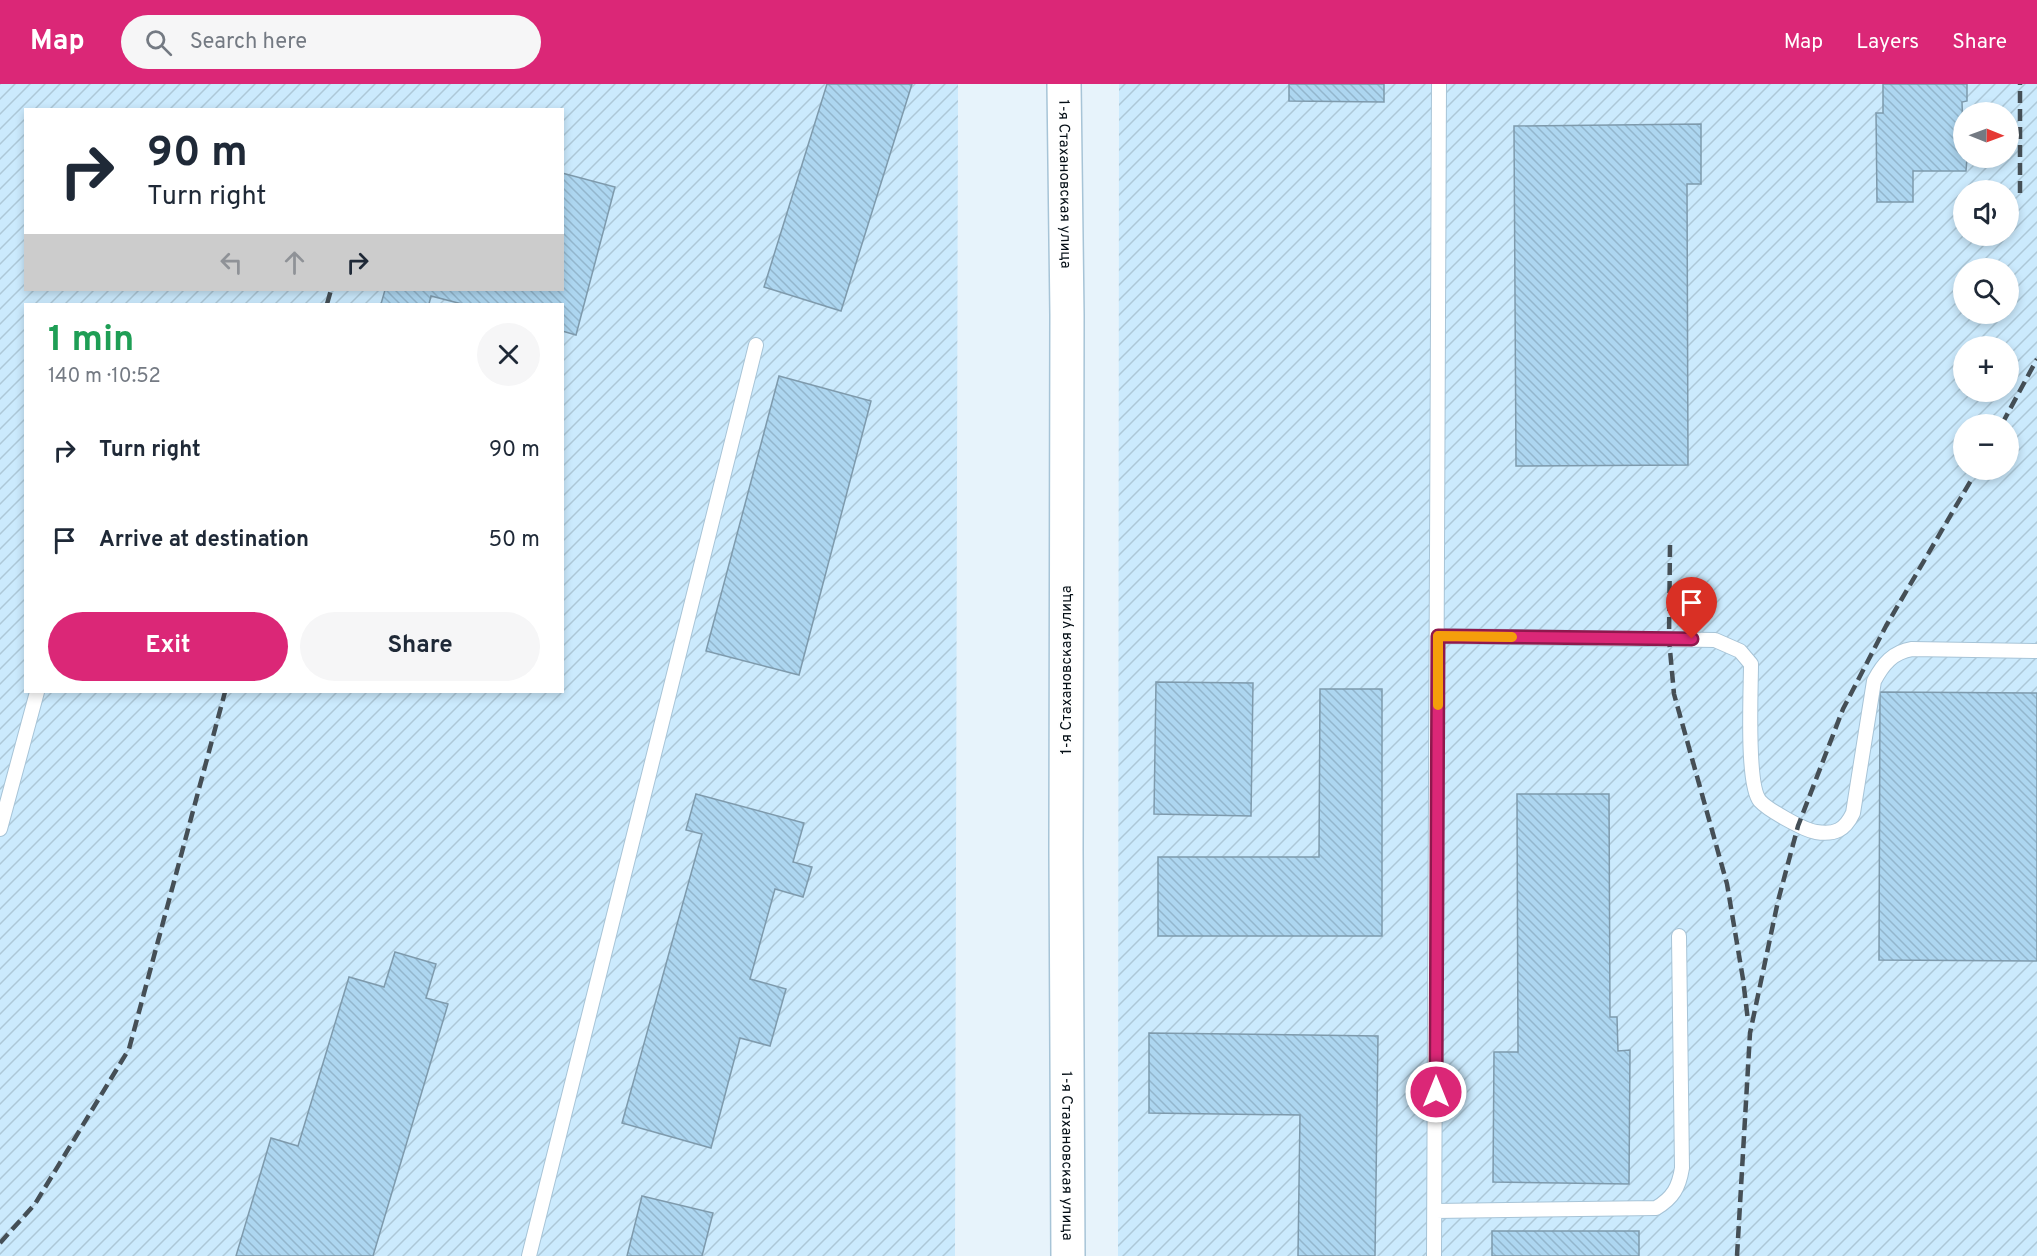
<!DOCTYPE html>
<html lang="en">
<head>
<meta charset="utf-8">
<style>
	:root { --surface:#fff; --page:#f6f6f7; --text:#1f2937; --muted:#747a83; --accent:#db2777 }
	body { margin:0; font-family:Overpass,sans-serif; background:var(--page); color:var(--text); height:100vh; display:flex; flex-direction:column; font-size:22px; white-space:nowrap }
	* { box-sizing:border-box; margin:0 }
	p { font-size:20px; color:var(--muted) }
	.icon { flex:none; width:33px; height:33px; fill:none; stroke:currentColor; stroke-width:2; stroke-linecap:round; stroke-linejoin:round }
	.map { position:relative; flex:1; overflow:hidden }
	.side { position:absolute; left:24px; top:219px; width:540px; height:390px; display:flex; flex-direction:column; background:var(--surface); border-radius:0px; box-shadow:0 3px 9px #0003 }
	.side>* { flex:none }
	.hud { position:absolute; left:24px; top:24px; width:540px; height:183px; border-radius:0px; box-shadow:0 3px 9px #0003; background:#fff; color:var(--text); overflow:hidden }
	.needle { width:39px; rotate:91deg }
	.tools { position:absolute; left:1953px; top:18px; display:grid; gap:12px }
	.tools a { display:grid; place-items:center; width:66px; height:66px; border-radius:50%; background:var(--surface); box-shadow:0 3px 9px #0003; font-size:30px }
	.pin { position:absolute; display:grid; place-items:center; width:51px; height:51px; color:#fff; margin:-62px -26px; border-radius:50% 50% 50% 0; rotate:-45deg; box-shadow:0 0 6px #0007 }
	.pin .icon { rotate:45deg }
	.me { position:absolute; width:66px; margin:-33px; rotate:0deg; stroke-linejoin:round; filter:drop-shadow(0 0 4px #0008) }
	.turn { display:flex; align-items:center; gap:21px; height:126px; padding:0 24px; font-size:27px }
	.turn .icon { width:78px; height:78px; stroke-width:2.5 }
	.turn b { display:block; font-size:42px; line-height:51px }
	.lanes { display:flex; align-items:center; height:57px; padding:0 24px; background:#0003; justify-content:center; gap:30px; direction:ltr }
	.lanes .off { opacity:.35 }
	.round { display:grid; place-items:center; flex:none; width:63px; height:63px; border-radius:32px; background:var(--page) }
	.head { display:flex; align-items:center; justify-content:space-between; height:102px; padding:0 24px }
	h1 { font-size:36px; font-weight:700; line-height:45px; color:#1e9e55 }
	.primary-button { display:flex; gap:12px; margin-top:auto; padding:12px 24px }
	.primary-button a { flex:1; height:69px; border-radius:36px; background:var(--accent); color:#fff; font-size:24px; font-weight:700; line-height:69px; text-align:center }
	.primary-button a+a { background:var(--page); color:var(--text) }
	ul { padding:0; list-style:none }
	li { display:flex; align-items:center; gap:18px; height:90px; padding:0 24px }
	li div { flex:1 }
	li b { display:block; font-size:22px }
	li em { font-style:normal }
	header { display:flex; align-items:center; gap:36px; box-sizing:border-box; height:84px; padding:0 30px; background:var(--accent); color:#fff }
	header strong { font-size:28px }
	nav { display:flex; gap:33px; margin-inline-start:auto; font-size:21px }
	.search { width:420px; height:54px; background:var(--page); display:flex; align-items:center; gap:15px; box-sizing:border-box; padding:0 21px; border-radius:33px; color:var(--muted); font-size:22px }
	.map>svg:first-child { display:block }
</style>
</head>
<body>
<header>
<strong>Map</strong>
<div class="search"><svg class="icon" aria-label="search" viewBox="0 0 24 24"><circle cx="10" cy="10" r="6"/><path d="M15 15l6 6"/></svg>Search here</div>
<nav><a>Map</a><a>Layers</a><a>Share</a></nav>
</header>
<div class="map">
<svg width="2037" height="1172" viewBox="0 0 2037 1172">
	<defs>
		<pattern id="industrial-furrows" width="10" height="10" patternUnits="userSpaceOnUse" patternTransform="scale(1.5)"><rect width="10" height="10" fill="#cbeafd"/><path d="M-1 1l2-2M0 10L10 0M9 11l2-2" fill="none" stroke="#adc8d8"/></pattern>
		<pattern id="building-back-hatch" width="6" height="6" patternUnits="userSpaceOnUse" patternTransform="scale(1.5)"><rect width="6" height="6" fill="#add6f0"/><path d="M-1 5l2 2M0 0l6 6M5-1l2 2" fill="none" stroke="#93b6cd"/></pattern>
	</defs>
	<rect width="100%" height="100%" fill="#e7f3fb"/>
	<path fill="url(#industrial-furrows)" fill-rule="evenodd" d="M0,0H958L955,1172H0ZM26,26H562V206H26ZM26,220H562V608H26Z
		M1119,0H2037V1172H1118ZM1964,28H2008V74H1964ZM1964,106H2008V152H1964ZM1964,184H2008V230H1964ZM1964,262H2008V308H1964ZM1964,340H2008V386H1964Z"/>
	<path fill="url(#building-back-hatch)" stroke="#7e9aac" stroke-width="1.5" d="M827,0H912L841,227L764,203Z
		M1289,0H1384V18L1289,17Z
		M1883,0H1967V17L1962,18L1964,74H1967L1966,87H1913V118H1877L1876,29H1883Z
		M1701,40V100H1687L1688,381L1516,382L1514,42Z
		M562,89L615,103L576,251L562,247V220H462L431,212L429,220H381L385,206H562Z
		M779,292L871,317L799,591L706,567Z
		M1156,598L1253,599L1251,732L1154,730Z
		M1320,605H1382V852H1158V773H1319Z
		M1880,608L2037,609V877L1879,876Z
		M696,710L804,739L793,778L812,783L803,813L775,805L750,895L786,905L770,962L740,954L711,1064L622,1039L702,750L686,746Z
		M1517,710H1609L1610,933H1617L1618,967L1630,966L1629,1100L1493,1098L1494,968H1518Z
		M395,868L436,880L426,914L448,920L373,1172H236L271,1054L298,1062L349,893L384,903Z
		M1149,949L1378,952L1375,1172H1298L1300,1031L1149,1029Z
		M642,1112L713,1129L702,1172H627Z
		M1492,1147H1639V1172H1492Z"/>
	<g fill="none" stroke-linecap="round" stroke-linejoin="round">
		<defs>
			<path id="service" d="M1438,552L1715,556L1740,567L1751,580C1751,606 1746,701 1760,717C1768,726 1804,746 1816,748C1835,751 1845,746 1853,729L1874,597C1883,580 1893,568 1912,565L2037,567
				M0,745L37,608
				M1435,1127L1656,1124C1673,1114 1679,1103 1682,1084L1679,852
				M529,1172L756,261
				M1434,1172L1439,0"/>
			<g id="secondary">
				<path id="s1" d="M1064,0L1067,231L1066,767L1068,1172"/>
			</g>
		</defs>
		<use href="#service" stroke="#a7c4d7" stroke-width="16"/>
		<use href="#secondary" stroke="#a7c4d7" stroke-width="36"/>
		<use href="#service" stroke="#fff" stroke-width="14"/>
		<use href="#secondary" stroke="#fff" stroke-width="33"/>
		<path stroke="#454f56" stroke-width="4.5" stroke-dasharray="12 6" stroke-linecap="butt" d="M2020,109V0
			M327,220L331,206
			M2002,340L2037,275
			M1670,461L1669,555L1674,610L1727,800L1743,895L1748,937
			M0,1159L35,1120L129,965L225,608
			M1737,1172L1750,949L1778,817L1798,742L1843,625L1886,542L1977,386"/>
	</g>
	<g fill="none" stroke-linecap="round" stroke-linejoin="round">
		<defs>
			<path id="route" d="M1436,1008L1438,552L1692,555"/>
		</defs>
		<use href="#route" stroke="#8e194d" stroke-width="15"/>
		<use href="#route" stroke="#db2777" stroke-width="10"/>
		<path stroke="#f59e0b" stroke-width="10" d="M1438,621V552L1512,553"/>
	</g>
	<g text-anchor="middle" stroke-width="4.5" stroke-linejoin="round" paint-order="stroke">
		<g font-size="15" fill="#050f16" stroke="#fefefe">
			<text dy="5" stroke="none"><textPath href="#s1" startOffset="100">1-я Стахановская улица</textPath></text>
			<text transform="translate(1066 586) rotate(-90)" y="5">1-я Стахановская улица</text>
			<text dy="5" stroke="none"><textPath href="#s1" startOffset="1072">1-я Стахановская улица</textPath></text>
		</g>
	</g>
</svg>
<div class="tools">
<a><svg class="needle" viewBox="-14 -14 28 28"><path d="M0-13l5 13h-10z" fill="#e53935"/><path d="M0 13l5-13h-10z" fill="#747a83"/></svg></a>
<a><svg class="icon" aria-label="sound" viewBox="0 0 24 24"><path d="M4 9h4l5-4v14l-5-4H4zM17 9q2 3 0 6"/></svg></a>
<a><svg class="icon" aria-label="search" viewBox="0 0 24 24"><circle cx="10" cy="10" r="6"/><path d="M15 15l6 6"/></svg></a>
<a>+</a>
<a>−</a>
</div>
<div class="pin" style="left:1692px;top:555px;background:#d93025"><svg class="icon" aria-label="arrive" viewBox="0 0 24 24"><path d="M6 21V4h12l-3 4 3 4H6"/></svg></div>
<svg class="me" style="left:1436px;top:1008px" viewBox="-20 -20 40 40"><circle r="17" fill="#db2777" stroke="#fff" stroke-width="3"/><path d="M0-11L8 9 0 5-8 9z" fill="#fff"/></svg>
<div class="hud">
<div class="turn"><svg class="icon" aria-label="right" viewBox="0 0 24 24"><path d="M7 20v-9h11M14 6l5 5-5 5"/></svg><div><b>90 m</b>Turn right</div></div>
<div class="lanes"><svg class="icon off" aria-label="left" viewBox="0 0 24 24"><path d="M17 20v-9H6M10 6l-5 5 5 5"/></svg><svg class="icon off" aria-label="ahead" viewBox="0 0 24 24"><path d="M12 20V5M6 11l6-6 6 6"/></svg><svg class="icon" aria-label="right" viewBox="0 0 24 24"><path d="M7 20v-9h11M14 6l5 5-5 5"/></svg></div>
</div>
<section class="side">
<div class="head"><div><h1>1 min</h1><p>140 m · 10:52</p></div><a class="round"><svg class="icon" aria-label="close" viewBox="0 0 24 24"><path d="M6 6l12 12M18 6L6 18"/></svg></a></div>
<ul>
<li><svg class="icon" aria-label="right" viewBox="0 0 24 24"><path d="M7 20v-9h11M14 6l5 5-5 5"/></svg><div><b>Turn right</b></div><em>90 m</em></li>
<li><svg class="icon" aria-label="arrive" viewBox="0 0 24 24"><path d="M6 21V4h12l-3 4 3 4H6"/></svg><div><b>Arrive at destination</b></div><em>50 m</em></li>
</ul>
<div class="primary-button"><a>Exit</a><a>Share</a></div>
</section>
</div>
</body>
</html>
